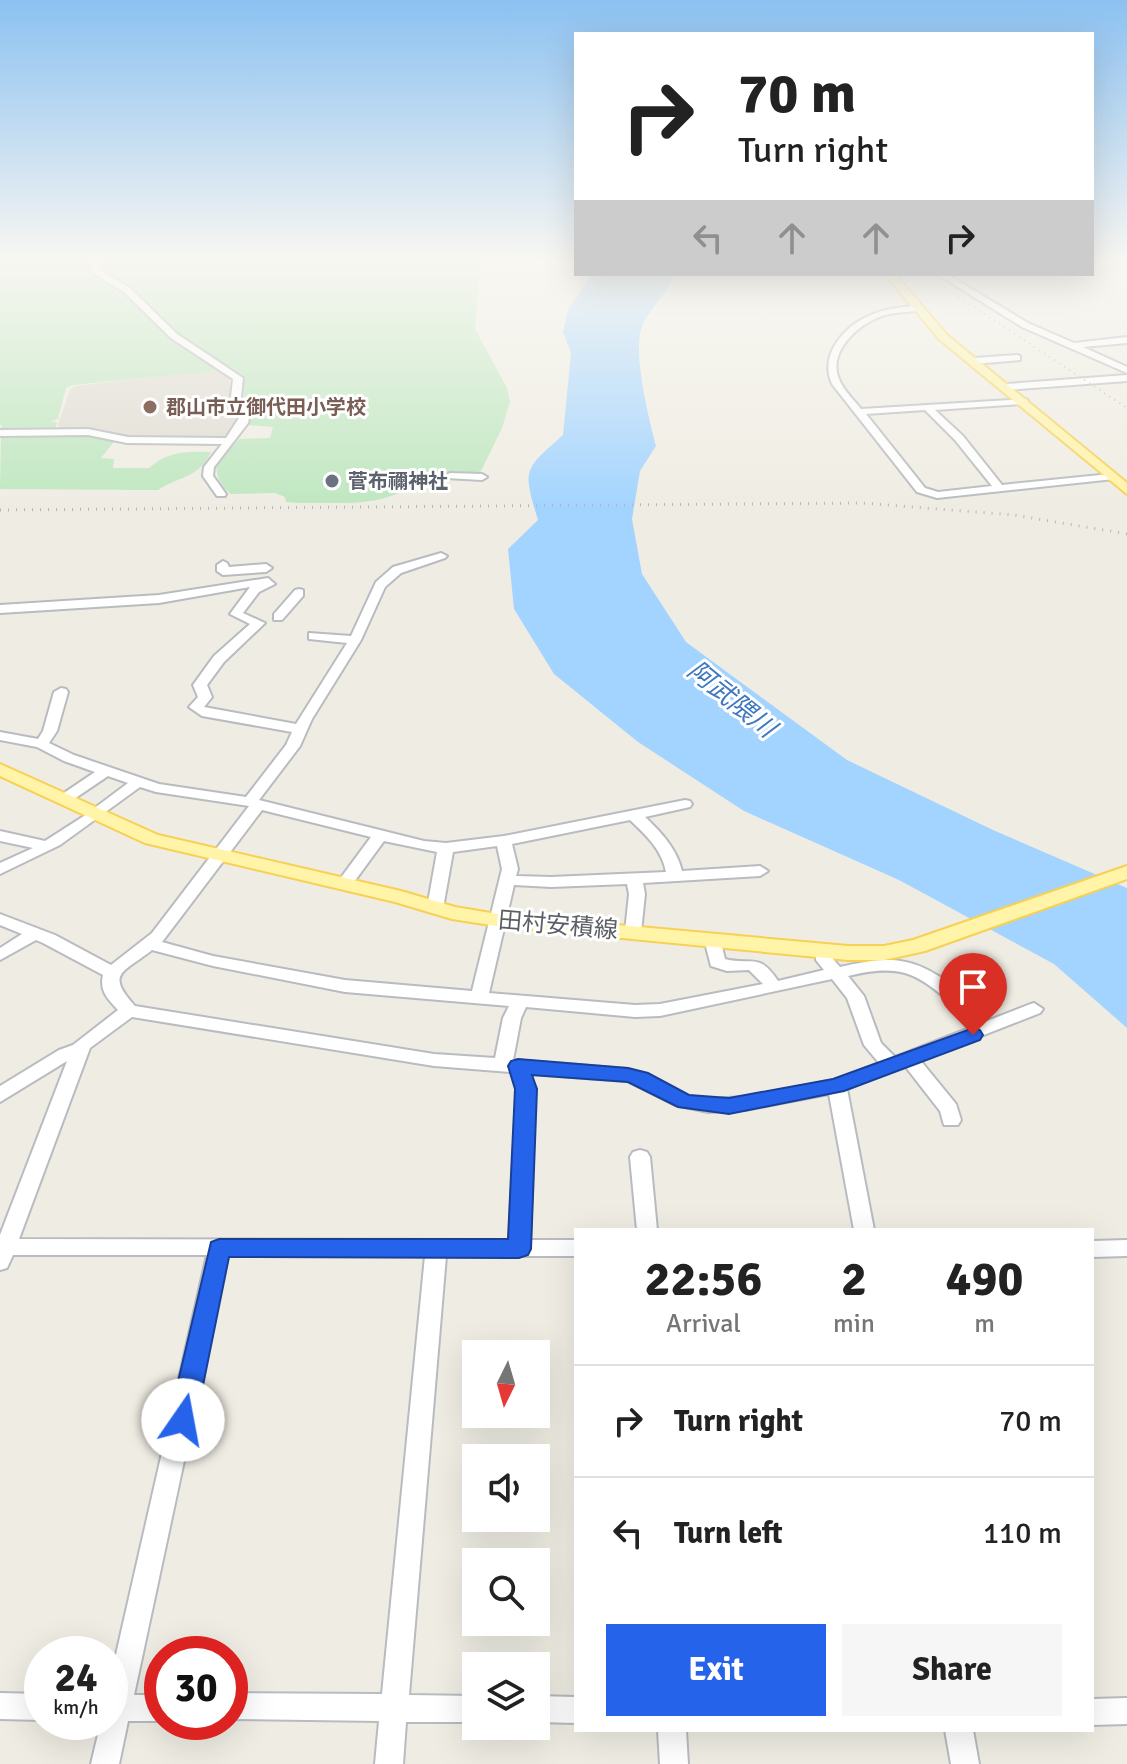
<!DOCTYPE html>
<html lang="en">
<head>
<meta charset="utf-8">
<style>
	:root { --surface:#fff; --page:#f6f6f6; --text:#222; --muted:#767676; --line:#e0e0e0; --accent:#2563eb }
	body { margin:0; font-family:Signika,"Noto Sans JP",sans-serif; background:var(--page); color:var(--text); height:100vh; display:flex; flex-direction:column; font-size:30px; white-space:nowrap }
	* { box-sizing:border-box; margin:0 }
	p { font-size:26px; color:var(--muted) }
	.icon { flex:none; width:44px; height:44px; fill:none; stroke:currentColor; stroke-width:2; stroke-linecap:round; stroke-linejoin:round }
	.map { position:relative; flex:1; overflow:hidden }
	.panel { position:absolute; left:574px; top:1228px; width:520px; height:504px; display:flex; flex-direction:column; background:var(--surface); border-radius:0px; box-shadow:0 8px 32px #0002 }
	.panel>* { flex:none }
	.hud { position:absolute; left:574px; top:32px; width:520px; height:244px; border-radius:0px; box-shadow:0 8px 32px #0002; background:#fff; color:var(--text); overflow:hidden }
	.needle { width:52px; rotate:185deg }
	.fabs { position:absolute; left:462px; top:1340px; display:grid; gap:16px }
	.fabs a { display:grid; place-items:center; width:88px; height:88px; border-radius:0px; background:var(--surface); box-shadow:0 8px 32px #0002; font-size:40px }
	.speed { position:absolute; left:24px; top:1636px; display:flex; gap:16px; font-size:40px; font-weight:700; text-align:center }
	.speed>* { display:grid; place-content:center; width:104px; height:104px; border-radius:50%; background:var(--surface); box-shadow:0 8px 32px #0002; line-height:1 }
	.speed small { font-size:20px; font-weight:400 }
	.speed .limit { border:12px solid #d22; background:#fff; color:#111 }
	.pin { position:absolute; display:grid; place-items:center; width:68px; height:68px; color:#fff; margin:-82px -34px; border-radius:50% 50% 50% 0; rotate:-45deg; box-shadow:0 0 8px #0007 }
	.pin .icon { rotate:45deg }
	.me { position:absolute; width:88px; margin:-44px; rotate:12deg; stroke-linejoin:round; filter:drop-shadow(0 0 6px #0008) }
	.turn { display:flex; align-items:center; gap:28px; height:168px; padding:0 32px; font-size:36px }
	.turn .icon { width:104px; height:104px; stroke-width:2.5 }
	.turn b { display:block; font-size:56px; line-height:68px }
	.lanes { display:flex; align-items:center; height:76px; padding:0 32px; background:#0003; justify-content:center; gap:40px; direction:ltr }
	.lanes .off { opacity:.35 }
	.eta { display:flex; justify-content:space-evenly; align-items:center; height:136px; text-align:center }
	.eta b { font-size:48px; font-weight:800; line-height:56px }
	.cta { display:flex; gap:16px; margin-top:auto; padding:16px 32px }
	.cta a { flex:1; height:92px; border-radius:0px; background:var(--accent); color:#fff; font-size:32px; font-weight:800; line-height:92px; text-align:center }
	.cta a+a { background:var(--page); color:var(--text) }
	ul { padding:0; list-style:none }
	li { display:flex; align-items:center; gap:24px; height:112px; padding:0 32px; border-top:2px solid var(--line) }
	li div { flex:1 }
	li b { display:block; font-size:30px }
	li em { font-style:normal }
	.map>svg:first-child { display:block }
</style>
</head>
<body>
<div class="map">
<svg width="1127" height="1764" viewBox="0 0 1127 1764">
	<rect width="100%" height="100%" fill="#efede3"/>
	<path fill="#dfdcd2" d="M217,370L229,377L231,398L240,417L225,443L60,431L58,424L70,390L75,386Z"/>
	<path fill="#bfe7c0" d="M0,261H481L475,329L507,388L510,402L502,428L481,471L473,474L429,473C388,510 349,502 298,503L286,502L285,497L275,493L231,494C221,485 217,479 216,465L239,439L270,438L273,427L248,425L252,414L244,397L243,375L231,367L205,372L73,385L66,388L58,419L50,422H57L55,430L0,431L2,425H0Z
		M1,434H91L116,439L101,458L114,459L113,468H149C168,451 187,451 211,452C198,479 181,475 158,490L0,489Z"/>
	<path fill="#a3d4ff" d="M591,274H673C668,293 653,305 644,322C630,345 649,419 656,446L640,471L632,519L642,574L686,642L847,760L993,830L1127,888V1028L1054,964L899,880L744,811L638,742L554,674L514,609L508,549L538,520C522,468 524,470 563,435L571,353L563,332L568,310Z"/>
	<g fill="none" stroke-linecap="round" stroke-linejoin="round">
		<defs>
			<path id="minor" d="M91,261H99L100,270L130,288L177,334L243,378L241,397L249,418L248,423L214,467L213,476L226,494L225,496H217L203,476L204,467L222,444L127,443L88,435L0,436V430L88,429L128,437L226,438L239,418L231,397L233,379L171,338L124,292L93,273Z
				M937,274H947L1028,323L1074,343L1127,337V343L1083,347L1127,367V373L1022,327Z
				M919,305L922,306V310C910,312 897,312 885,315C860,322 827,351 839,379C843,390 854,400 861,409L1026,399L1028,401L1023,404L935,410L963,436L1002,485L1110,474L1114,475V479L937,498L917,492L832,384C818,353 847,323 876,313C889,308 905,307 919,305ZM925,410L955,440L992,486L938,492L925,488L866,414Z
				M1017,355L1020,356V360L974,364L969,361L974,358Z
				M1127,375V381L1007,390L1002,387L1007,384Z
				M450,473L482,474L487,477L482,480L446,478L445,476Z
				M441,553L447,556L445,558L401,573L385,587L361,640L312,719L300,746L259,800L424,841L446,843L504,836L685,800L690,801L692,804L690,807L645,817C661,832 677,849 682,871L760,866L768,871L760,876L643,883L645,894L641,932L633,937L625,932L629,894L627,884L551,887L514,885L489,993L635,1005L660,1004L763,984L749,970L727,971L711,966L704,939L712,934L720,939L725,959C752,966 758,951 778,981L824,970L816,960V951L824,946L830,947L833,959L840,967C888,956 912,955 953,986C963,994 974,1001 982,1011L979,1015H967C919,978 911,961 848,976L864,996L881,1043L895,1057L1028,1005L1034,1003L1043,1009L1040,1013L920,1060L956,1104L961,1120L958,1125H944L940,1111L905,1066L847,1089L874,1230H854L829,1094L745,1110L708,1112L675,1105L627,1081L530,1074L535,1089L530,1240H576V1256H446L409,1695L476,1696V1722H406L403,1764H375L379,1721L230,1719V1693L382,1694L425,1256L228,1255L134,1695H162V1721H128L119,1764H91L101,1722H110V1681L207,1255H13L7,1268L0,1270V1235L67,1061L0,1102V1086L59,1050L73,1045L118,1010C108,999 99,991 103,975L43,943L36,940L0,960V948L22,934L0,925V914L55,935L111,965L152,933L249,806L156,792L140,787L60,845L0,874V863L33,848L0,841V831L45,841L84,816L128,783L108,776L71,801H61L59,798L61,795L95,772L64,761L37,747L0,740V732L38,739L43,731L54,692L61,688L66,689L68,692L57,731L49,743L74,755L159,784L246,797L286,745L292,732L202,716L189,707L198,697L193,685L214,656L250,624L230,614L250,587L159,603L0,613V605L159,595L268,578L275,584L259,592L243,613L265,623L224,662L207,685L212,697L204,707L296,724L347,643L309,639V633L351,636L376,582L393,567ZM262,810L371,837L337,883L345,888L351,886L384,841L437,852L427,908L435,913L443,908L453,852L497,846L502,869L472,991L345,980L213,956L162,942ZM630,820C646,835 662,850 666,872L551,877L516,876L518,869L512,844ZM152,950L213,966L345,992L509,1006L503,1018L495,1058L434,1054L135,1006C105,973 123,973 152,950ZM832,979L847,998L864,1045L879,1063L834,1080L745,1097L708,1099L688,1096L650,1076L628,1069L513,1060L521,1018L526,1007L635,1017L660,1016ZM132,1017L434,1066L511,1072L517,1089L509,1240L19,1239L90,1048Z
				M223,561L227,563L229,567L266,564L272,568L266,572L223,575L217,571V565Z
				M299,589L303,590V596L282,620H274V614L295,590Z
				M640,1150L647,1152L650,1157L657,1230H637L630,1157L633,1152Z
				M1127,1240V1256L1092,1257V1241Z
				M0,1693L42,1694V1720L0,1719Z
				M536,1696L576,1697V1723L536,1722Z
				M1127,1698V1724L1092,1725V1699Z
				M658,1730H686L688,1764H660Z
				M945,1730H973L979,1764H951Z"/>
			<path id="major" d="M885,274H895L947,335L1127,483V494L939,339Z
				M0,764L158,835L401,891L455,907L497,914L848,946H884L913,940L1127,866V879L925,951L884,960H848L497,926L452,919L395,902L145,843L0,776Z"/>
		</defs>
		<use href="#minor" stroke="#b8bbc0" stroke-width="4"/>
		<use href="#major" stroke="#f7d054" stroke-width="4"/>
		<use href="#minor" fill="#fff" fill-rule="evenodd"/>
		<use href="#major" fill="#fff4a8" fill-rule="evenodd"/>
		<path stroke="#b5b6b6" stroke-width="2" stroke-dasharray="1 5" stroke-linecap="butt" d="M924,274L1127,408"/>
		<path stroke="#b5b6b6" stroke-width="3" stroke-dasharray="1 7" stroke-linecap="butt" d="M0,510L862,503L1014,515L1127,534"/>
	</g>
	<linearGradient id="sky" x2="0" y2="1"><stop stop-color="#8cc1f1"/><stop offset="0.51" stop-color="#f8f7f2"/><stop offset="1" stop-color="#f8f7f2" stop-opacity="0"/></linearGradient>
	<rect width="1127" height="508" fill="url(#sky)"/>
	<path fill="#2563eb" stroke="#184099" stroke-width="2" d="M973,1028L980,1030L983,1035L980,1040L844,1091L729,1114L678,1107L628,1082L532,1075L537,1089L531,1249L528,1255L519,1258L229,1257L196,1420L192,1428L183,1431L173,1428L169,1420L211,1242L219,1239H508L515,1089L508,1066L511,1061L518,1059L628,1068L648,1073L689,1095L729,1098L833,1079Z"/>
	<circle fill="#8d6e63" stroke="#fff" stroke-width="3" cx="150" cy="407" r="8"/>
	<circle fill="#6b7280" stroke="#fff" stroke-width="3" cx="332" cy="481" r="8"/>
	<g text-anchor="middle" stroke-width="6" stroke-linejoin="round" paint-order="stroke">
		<g font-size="20" font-weight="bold" fill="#785e54" stroke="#fff" text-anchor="start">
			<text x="166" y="414">郡山市立御代田小学校</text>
		</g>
		<g font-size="20" font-weight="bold" fill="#5b616d" stroke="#fff" text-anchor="start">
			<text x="348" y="488">菅布禰神社</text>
		</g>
		<g font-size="24" fill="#5b5f65" stroke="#fff">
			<text transform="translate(558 925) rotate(5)" y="8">田村安積線</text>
		</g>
		<g font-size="26" font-style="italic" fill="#3e78bf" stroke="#fff">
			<text transform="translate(732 699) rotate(39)" y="9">阿武隈川</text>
		</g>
	</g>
</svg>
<div class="fabs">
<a><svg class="needle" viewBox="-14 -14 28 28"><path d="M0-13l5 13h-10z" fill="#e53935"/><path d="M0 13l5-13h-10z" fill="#767676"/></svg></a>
<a><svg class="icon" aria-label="sound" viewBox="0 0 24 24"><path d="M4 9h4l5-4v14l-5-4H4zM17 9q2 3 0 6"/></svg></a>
<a><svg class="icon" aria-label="search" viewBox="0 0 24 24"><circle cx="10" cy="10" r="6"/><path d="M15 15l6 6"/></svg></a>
<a><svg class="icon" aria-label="layers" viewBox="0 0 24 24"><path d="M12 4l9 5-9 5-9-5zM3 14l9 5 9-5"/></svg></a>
</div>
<div class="speed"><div>24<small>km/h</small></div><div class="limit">30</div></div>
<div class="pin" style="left:973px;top:1035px;background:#d93025"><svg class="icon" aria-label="arrive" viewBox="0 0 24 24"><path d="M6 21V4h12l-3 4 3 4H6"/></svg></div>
<svg class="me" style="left:183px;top:1420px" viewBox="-20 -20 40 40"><circle r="19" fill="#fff"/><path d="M0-13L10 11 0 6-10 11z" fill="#2563eb"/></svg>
<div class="hud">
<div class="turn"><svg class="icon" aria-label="right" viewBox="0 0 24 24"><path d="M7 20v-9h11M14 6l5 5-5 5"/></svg><div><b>70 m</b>Turn right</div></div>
<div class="lanes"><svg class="icon off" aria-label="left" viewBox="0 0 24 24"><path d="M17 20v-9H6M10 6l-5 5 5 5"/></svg><svg class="icon off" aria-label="ahead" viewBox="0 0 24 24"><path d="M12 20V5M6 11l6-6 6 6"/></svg><svg class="icon off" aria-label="ahead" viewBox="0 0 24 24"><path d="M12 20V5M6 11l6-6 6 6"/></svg><svg class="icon" aria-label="right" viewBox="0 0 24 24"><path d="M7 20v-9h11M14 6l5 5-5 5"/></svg></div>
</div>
<section class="panel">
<div class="eta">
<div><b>22:56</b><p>Arrival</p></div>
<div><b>2</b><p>min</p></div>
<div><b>490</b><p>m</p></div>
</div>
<ul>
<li><svg class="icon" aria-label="right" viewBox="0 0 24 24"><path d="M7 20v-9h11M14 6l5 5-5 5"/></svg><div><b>Turn right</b></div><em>70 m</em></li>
<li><svg class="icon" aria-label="left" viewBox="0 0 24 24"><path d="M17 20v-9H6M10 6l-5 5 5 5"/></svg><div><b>Turn left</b></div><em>110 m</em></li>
</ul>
<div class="cta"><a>Exit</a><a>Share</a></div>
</section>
</div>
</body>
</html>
